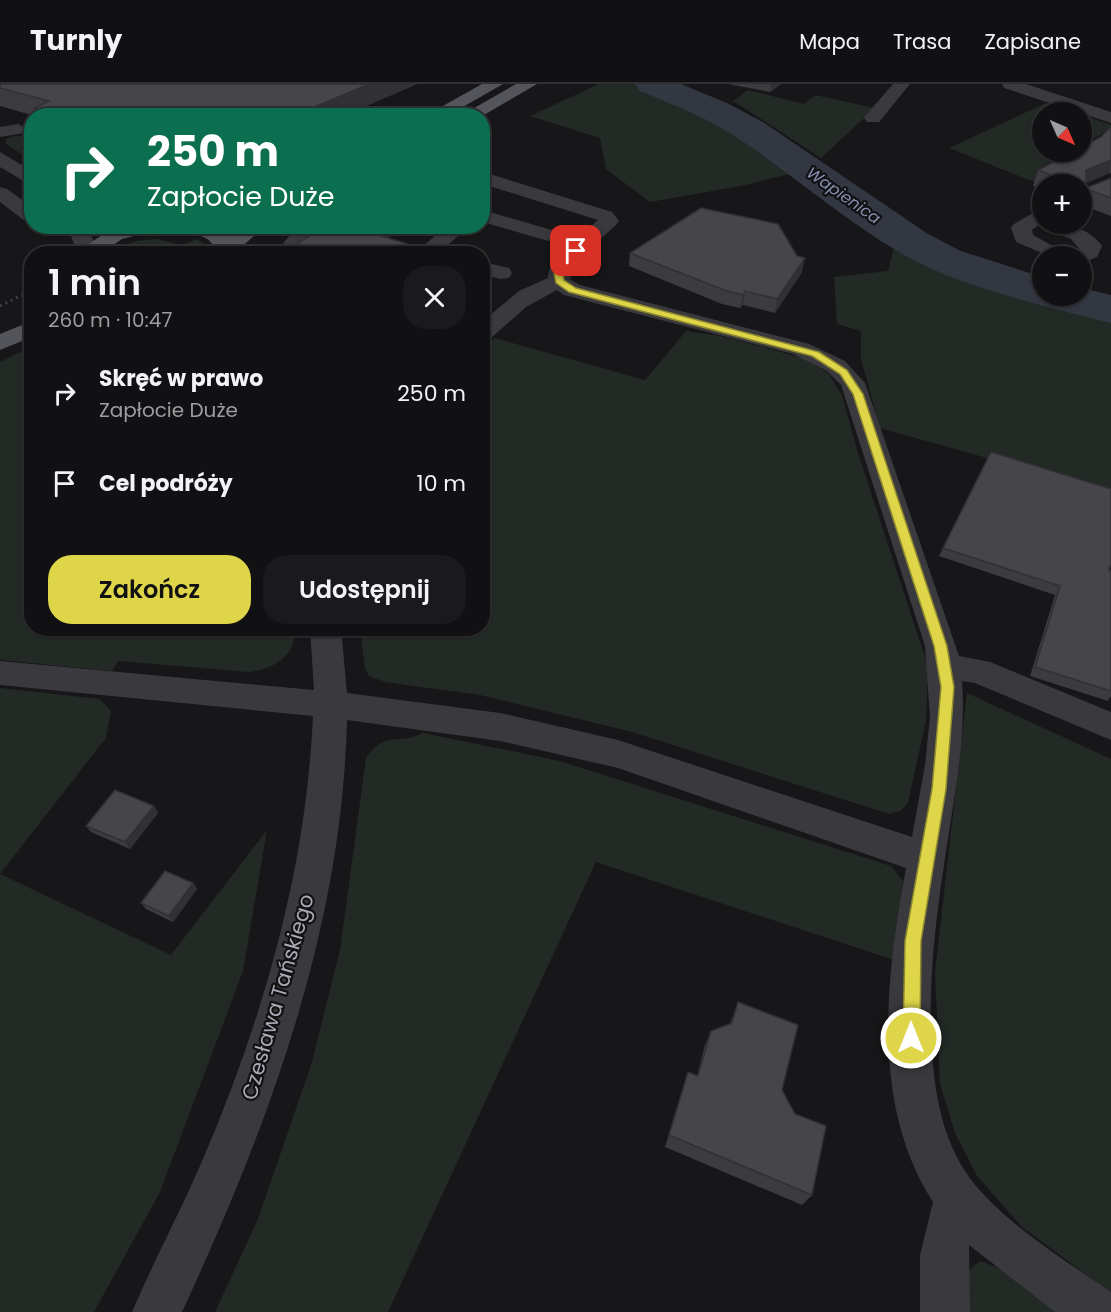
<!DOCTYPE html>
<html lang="pl">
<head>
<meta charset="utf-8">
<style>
	:root { --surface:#111012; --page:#1a191b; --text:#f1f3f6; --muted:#9c9d9f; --line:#303032; --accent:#ded548 }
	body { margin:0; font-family:Poppins,sans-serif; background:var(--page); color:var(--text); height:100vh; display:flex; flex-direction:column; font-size:22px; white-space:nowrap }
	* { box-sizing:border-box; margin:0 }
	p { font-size:20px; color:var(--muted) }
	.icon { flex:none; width:33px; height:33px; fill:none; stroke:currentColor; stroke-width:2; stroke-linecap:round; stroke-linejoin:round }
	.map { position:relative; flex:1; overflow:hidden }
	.panel { position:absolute; left:24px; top:162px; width:466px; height:390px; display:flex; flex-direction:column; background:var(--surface); border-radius:24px; box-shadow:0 2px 4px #0004,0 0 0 2px var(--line) }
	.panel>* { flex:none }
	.banner { position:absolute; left:24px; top:24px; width:466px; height:126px; border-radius:24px; box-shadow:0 2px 4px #0004,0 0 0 2px var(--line); background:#0b6e4f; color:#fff; overflow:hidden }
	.needle { width:39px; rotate:135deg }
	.buttons { position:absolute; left:1032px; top:18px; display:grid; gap:12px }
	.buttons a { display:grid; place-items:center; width:60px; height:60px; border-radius:50%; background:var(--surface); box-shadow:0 2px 4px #0004,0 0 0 2px var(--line); font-size:30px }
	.pin { position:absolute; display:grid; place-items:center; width:51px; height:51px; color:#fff; margin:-26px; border-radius:12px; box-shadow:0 3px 9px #0006 }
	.me { position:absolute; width:66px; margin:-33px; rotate:0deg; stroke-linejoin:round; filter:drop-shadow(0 0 4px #0008) }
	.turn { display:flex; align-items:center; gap:21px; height:126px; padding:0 24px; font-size:27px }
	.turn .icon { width:78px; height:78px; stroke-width:2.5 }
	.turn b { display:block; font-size:42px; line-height:51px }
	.round { display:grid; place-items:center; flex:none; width:63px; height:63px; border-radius:24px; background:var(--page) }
	.head { display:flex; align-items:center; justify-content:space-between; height:102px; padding:0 24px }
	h1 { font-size:36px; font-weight:600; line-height:45px }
	.cta { display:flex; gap:12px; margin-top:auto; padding:12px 24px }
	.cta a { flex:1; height:69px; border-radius:24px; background:var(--accent); color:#111; font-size:24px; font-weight:600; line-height:69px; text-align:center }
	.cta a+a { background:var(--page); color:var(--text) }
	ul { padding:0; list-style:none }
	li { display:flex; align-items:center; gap:18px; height:90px; padding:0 24px }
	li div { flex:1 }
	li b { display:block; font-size:22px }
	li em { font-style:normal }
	header { display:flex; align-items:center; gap:36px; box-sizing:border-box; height:84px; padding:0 30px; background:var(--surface); border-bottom:2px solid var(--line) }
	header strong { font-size:28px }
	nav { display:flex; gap:33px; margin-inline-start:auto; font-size:21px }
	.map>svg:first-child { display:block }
</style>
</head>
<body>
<header>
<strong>Turnly</strong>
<nav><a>Mapa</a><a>Trasa</a><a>Zapisane</a></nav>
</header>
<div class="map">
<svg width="1111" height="1228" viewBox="0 0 1111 1228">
	<rect width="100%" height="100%" fill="#171618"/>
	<path fill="#232a26" d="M599,0H637L711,30L797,88L741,102L650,118L606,85L600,54L530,32Z
		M748,6L804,20L815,11L875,24L821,74L733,17Z
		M1046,19L1074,28H1042V68H1069L1041,83L1086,100L1042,101L949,64Z
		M1082,31L1111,41V45L1082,61Z
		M14,52H31V76L6,60V55Z
		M156,155L182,161L197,155L207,162L210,169H103L136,157Z
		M896,155L946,181L1035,212L1111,234V409L880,344L861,275V247L837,240L834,193L888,187Z
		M686,247L721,252L803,274L828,289L842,311L858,369L928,582L926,636L908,719L900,727L889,730L632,648L480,611L385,598L369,592L365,584L360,545L483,544V264L495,254L645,296Z
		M31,263L32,544L294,545C298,572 271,586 249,588L118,577L112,587L0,576V278Z
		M0,604L100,615L111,627L106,654L0,790L171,871L267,746L243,887L160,1108L94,1228H0Z
		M967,609L1111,675V1209L1022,1143L977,1092L955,1049L940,1000L935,888Z
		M423,649L560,677L891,782L903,797L894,876L596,778L388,1228H215L258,1135L312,978L340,866L366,674C386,645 398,662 423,649Z
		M981,1177L1001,1185L1068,1228H962C963,1206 959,1188 981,1177Z"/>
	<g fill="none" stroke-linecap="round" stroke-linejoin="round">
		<path fill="#333741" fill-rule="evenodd" d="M635,0H681L727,19L763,38L928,150L961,167L1042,193V212H1082V204L1111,211V239C1046,222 957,203 899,168C843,135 793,91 739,55C708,34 674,21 640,7Z"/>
		<path stroke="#3e3e43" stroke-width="3" stroke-dasharray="2 4" stroke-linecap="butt" d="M22,211L32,218
			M0,222L22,211L32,200"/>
		<path fill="#3a3a3e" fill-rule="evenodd" d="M893,0H910L879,38H867L864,34L867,30Z
			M1002,0H1026L1111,28V39L1004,4Z
			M18,40L27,45L24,49L0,53V43Z
			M0,68L32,87V102L0,83Z
			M483,88L612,128L619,137L616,141L576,177L570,195L580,201L809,260L845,277L865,299L959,572L990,578L1111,628V656L975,599L962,597C966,651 956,702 948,755C937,825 927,896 932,967C935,1015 944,1063 976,1102C1013,1145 1065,1176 1111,1208V1228H1055L969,1161L970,1228H920V1171L933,1118C870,1020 886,893 906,784L618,684L500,657L347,636C342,845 269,1040 182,1228H132C154,1176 181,1127 203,1075C263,934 306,787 313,632L0,601V577L314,606L310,544H341L347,609L500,629L618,656L912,753L925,681L930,633L925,562L841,301L827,287L793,270L564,211L557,206L526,223L491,254L483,256V237L519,207L548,194C549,168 581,152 598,136L483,100Z
			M0,103L7,105L32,123V139L25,137L0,118Z
			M1042,124V140C1065,140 1088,142 1102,162L1097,173L1082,179V172H1049L1016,158L1011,144L1014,140ZM1040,140L1043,144L1071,155L1080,166L1051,161L1033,151L1032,146Z
			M483,126L555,147L558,151L555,155L548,157L483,138Z
			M67,142H87L98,167L96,170H78Z
			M446,142H470L444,164L449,170L423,169L420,165Z
			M298,148L305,150L308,154L296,170H274L291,150Z
			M483,178L509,184L512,189L509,194L501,195L483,191Z"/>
		<path fill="#54545b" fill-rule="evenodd" d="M482,0H503L447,32H425Z
			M516,0H537L484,31H472L469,27Z
			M124,142H160L157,146L122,155L100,170H74L108,147Z
			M177,142H215L229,152L242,142H265L237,167V170H216C213,151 195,150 180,146Z
			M32,237V253L0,266V250Z"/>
	</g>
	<path fill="#3c3b40" d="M0,0H417L343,32H35L0,22Z
		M728,0H781L770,8Z
		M1111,43V90L1110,89L1086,99V101L1089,103L1111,94V132L1082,121V100H1042V105L1033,102L1038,86L1101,53Z
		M630,169L802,188L775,229L743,221L740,224L722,220L629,182Z
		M943,464L1111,487V612L1108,617L1030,592L1055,511L939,472Z
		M154,722L158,729L130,765L91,748L86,742Z
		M193,799L197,805L173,838L146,825L141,819Z
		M738,918L782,1006L812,1111L802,1121L665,1063L688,988L697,992L705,961L711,947L730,940Z"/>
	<path fill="#313034" d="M369,0H417L343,32H293Z
		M771,0H781L770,8Z
		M1111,76L1110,89L1082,101L1086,86Z
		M377,142H400V146L371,166L369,148Z
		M805,174L802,188L775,229L777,215Z
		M488,184L489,202L483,207V188Z
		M745,207L743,221L740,224L743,211Z
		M154,722L158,729L130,765L125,758Z
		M193,799L197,805L173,838L169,832Z"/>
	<path fill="#46454a" stroke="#313034" stroke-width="1.5" d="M0,0H369L293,32H67L35,24L49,17L0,4Z
		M1111,43V76L1086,86V101L1089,103L1111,94V114L1082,103V100H1076L1038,86L1073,68H1082V63L1101,53Z
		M701,124L778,140L797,172L805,174L777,215L745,207L743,211L724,206L630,169Z
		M324,142H377L369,148L439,170L283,169Z
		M483,183L488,184L483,188Z
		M991,368L1111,405V479L1109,486L1111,487V607L1035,583L1060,502L943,464Z
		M115,706L154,722L125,758L86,742Z
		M165,787L193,799L169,832L141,819Z
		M738,918L798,941L782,1006L795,1030L826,1042L812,1111L669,1051L688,988L698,992L711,947L732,939Z"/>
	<path fill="#ded548" stroke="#908a2f" stroke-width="1.5" d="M573,165L581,167C572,176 561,182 564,196L576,204L819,268L847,286L863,310L947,562L954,603L946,705L921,857L920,954L917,960L911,962L905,960L903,954L905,857L932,705L941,603L934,562L853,310L840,290L812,272L569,208L556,199L554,190L560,176Z"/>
	<g text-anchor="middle" stroke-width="4.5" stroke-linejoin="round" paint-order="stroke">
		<g font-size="16" font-style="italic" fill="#858fae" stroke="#121113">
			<text transform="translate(844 111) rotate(35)" y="6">Wapienica</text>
		</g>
		<g font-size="21" fill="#aaaab6" stroke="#121113">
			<text transform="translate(278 913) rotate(-74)" y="7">Czesława Tańskiego</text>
		</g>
	</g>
</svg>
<div class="buttons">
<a><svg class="needle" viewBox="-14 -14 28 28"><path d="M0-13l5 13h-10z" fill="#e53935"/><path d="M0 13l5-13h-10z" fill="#9c9d9f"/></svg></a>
<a>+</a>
<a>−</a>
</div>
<div class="pin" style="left:576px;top:167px;background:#d93025"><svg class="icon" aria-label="arrive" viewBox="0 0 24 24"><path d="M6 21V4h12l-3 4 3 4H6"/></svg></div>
<svg class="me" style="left:911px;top:954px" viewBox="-20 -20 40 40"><circle r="17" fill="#ded548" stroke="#fff" stroke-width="3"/><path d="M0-11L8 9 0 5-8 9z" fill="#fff"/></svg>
<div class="banner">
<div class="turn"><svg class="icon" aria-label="right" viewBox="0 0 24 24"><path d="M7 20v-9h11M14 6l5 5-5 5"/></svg><div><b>250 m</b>Zapłocie Duże</div></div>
</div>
<section class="panel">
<div class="head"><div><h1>1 min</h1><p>260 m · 10:47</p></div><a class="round"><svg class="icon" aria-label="close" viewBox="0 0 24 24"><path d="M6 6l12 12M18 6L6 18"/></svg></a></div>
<ul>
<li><svg class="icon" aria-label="right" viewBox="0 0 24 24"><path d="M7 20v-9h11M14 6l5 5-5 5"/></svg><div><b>Skręć w prawo</b><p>Zapłocie Duże</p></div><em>250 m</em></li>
<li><svg class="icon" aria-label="arrive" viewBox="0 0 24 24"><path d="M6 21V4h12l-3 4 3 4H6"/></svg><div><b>Cel podróży</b></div><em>10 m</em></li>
</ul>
<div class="cta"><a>Zakończ</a><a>Udostępnij</a></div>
</section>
</div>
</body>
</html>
